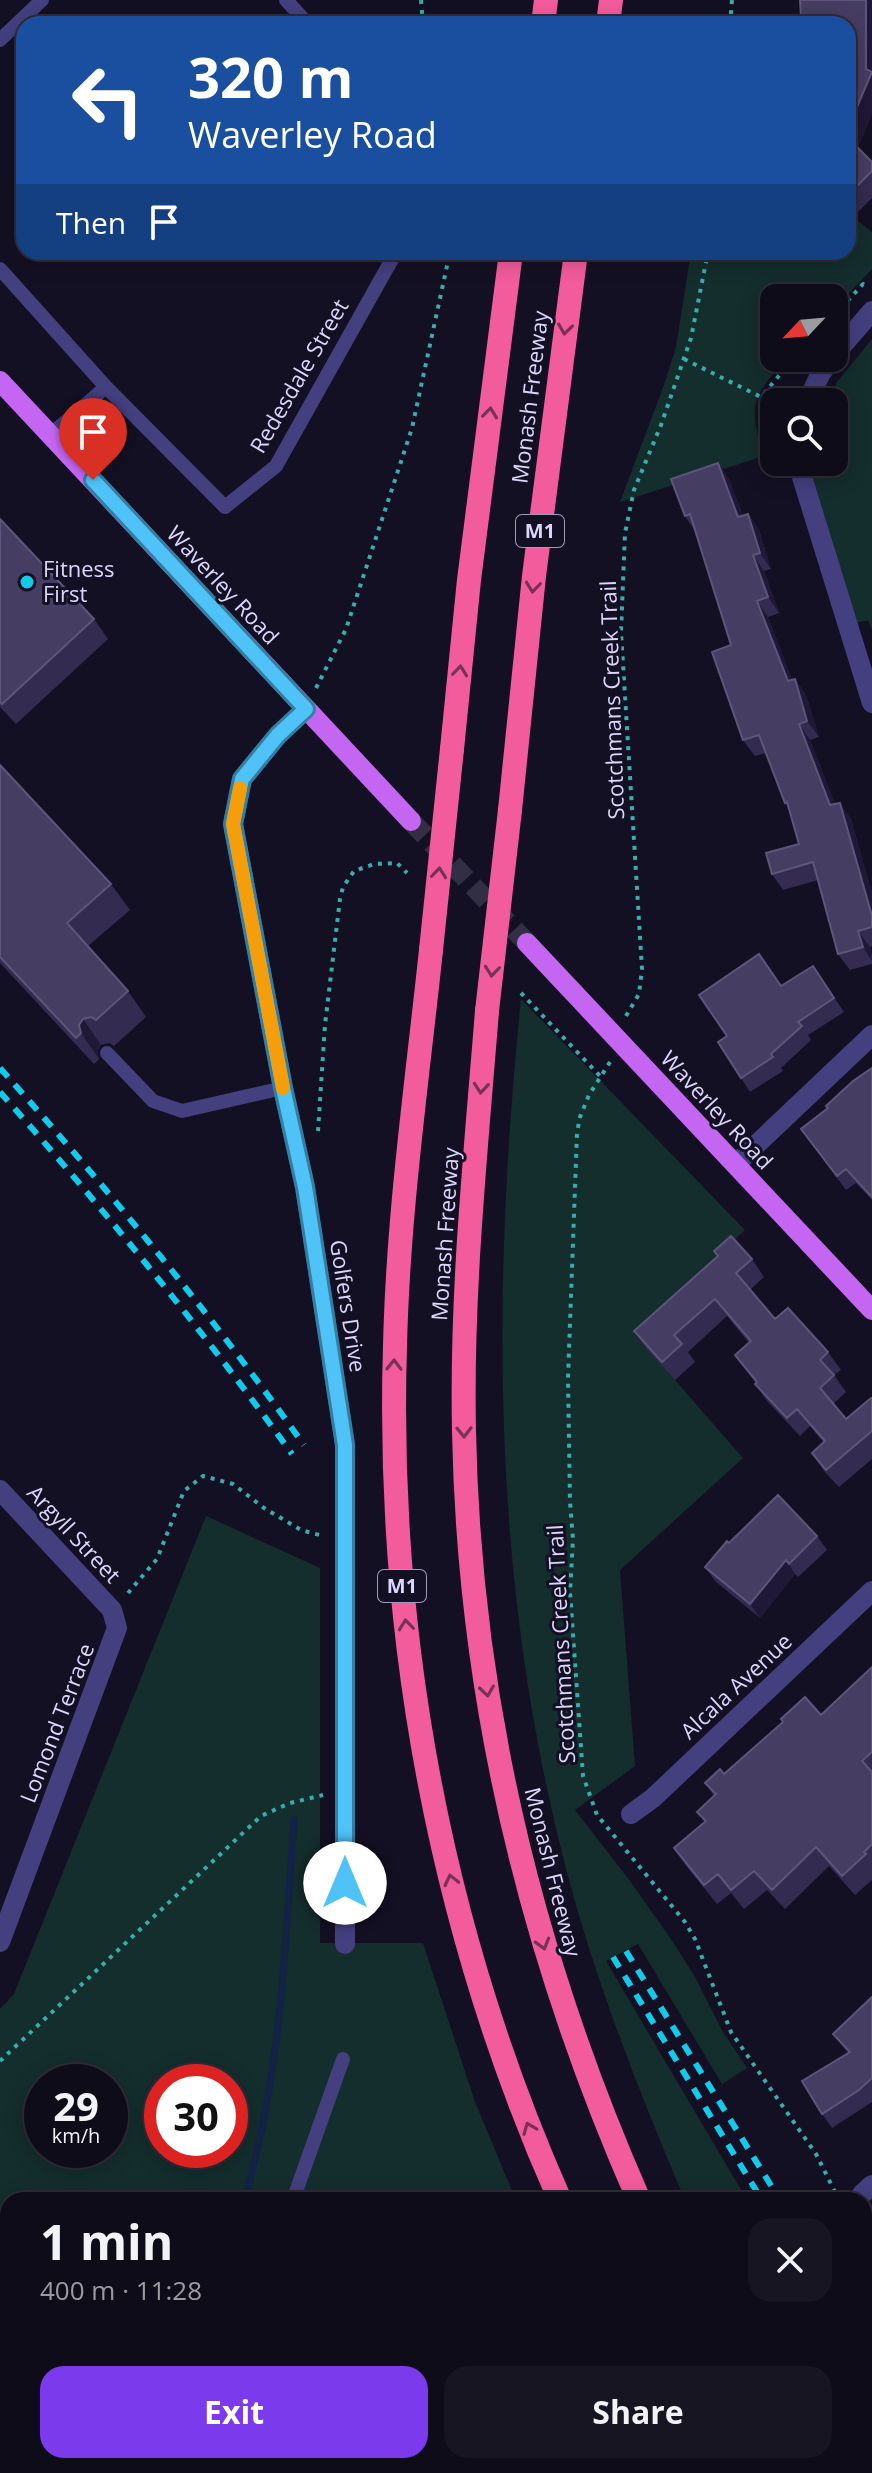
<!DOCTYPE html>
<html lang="en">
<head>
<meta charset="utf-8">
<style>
	:root { --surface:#0f0c1a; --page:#181523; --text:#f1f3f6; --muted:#9b9ba2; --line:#2f2c39; --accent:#7c3aed }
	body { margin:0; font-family:"Open Sans",sans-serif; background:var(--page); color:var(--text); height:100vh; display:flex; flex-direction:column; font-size:30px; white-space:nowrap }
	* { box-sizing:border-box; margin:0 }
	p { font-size:26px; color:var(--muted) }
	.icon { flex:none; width:44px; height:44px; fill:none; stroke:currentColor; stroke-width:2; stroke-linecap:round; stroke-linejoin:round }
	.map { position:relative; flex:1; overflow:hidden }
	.side { position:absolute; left:0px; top:2192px; width:872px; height:282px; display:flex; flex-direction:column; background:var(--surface); border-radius:24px 24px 0 0; box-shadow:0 4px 20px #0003,0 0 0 2px var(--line) }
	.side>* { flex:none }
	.hud { position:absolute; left:16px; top:16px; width:840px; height:244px; border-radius:24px; box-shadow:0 4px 20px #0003,0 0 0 2px var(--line); background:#1a4fa0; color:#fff; overflow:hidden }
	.needle { width:52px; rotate:244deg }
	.buttons { position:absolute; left:760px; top:284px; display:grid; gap:16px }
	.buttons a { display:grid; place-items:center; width:88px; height:88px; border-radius:16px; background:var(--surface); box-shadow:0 4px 20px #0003,0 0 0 2px var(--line); font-size:40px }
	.speed { position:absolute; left:24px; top:2064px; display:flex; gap:16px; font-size:40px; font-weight:700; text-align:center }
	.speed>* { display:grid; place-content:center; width:104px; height:104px; border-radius:50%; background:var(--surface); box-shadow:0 4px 20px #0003,0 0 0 2px var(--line); line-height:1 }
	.speed small { font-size:20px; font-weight:400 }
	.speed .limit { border:12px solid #d22; background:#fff; color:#111 }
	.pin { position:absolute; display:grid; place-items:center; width:68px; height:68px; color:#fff; margin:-82px -34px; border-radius:50% 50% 50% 0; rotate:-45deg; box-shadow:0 0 8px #0007 }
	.pin .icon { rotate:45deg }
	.me { position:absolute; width:88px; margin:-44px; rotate:0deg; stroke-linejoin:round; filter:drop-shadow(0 0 6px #0008) }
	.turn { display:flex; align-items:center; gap:28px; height:168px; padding:0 40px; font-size:36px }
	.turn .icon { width:104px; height:104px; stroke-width:2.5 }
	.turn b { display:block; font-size:56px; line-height:68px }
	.then { display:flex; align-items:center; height:76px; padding:0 40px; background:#0003; gap:16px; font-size:30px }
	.round { display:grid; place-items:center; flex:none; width:84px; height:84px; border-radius:24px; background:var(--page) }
	.summary { display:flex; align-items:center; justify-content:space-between; height:136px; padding:0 40px }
	h1 { font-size:48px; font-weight:700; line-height:60px }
	.button { display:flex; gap:16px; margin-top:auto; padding:16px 40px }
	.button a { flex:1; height:92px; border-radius:24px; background:var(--accent); color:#fff; font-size:32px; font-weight:700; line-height:92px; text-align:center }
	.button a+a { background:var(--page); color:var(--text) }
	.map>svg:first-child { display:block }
</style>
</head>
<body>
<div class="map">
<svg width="872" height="2473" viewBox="0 0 872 2473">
	<rect width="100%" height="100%" fill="#141023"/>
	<path fill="#142d2d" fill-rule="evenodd" d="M848,213L872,232V269L834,309V298H774V358H788C751,397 748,405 764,456L620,502L664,385L676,347L691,252H848Z
		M872,339V630L868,620L855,623L806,462H834V402H830L837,382Z
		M521,999L745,1230L634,1333L743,1458L620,1570L635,1766L575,1810L630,1881L673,1942L695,1977L723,2032L747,2068L722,2084L638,1944L606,1961L747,2200H686L682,2193C638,2089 597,1985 568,1876C491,1587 491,1294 521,999Z
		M206,1516L320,1568V1943H423L475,2102L516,2200H8V2466H654L658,2473H0V2009L14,1994ZM42,2082H110V2150H42ZM162,2082H230V2150H162Z
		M864,2389L872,2402V2473H838L834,2466H864Z"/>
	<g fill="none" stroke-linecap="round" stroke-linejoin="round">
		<path stroke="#122346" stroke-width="7" d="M244,2200C281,2078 285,1947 294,1820
			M132,2473L135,2466"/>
		<path stroke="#322e44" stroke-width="20" stroke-dasharray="20 10" stroke-linecap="butt" d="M411,821L527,943"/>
		<path stroke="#39adac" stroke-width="4" stroke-dasharray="4 6" stroke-linecap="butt" d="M421,0L423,24
			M730,24L732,0
			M834,316L863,284L867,288
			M684,359L761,397L794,358
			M316,688L346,629L412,428L450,252
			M521,993L601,1077
			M626,1016L639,994L642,969L621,632L625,533L634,490L661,425L691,338L708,252
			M610,1062L589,1095L580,1117L577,1133L568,1378L570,1502L573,1539L570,1592L583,1776L597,1815L685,1922L695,1939L731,2032L816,2154L839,2200
			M318,1131L325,1025L340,899L343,887L354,871L374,864L397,863L407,873
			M128,1593L157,1559L184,1491L203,1476L233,1484L264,1508L301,1530L323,1536
			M0,2061L261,1816L290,1803L323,1795
			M864,2259L872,2271
			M0,2309L8,2315
			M116,2470L120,2473
			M183,2473L185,2466"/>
		<path stroke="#443f7f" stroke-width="14" d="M286,0L308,24
			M0,40L42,0
			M0,269L106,387L225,507L276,466L396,252
			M51,434L106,387
			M107,1053L153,1101L182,1111L283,1088
			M293,2200L343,2059"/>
		<path stroke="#443f7f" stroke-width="20" d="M834,355L872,311
			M807,402L821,373L832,358
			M800,462L802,477L872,703
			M306,709L278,735L242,779L233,824L283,1088L305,1187L345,1445V1944
			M736,1164L872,1035
			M0,1490L112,1610L117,1628L0,1942
			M631,1814L653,1798L872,1591
			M862,2194L872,2185"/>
		<path stroke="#c566f3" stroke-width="20" d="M0,381L411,821
			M527,943L872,1310"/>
		<path stroke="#f25b9c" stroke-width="24" d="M543,24L546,0
			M608,24L611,0
			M452,749L469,580L511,252
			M510,810L534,576L576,252
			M431,950C417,1082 398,1214 395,1346C386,1638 441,1932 560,2200
			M487,1011C476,1150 461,1291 464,1431C469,1700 531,1955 639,2200
			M701,2466L705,2473
			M785,2466L790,2473"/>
		<path stroke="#12cbeb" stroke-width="6" stroke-dasharray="12 10" stroke-linecap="butt" d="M0,1068C108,1189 210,1313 304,1445
			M0,1092C103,1208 201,1328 292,1454
			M626,1951L780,2200
			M613,1957L762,2200
			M864,2335L872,2348
			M864,2365L872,2378"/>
		<path stroke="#f25b9c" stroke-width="24" d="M431,950L452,749
			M487,1011L510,810"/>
	</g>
	<path fill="#342b50" d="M872,0V114L858,147L872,162V198L856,214L848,206V24H805L801,18Z
		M718,463L729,479L743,516L748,514L759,530L771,569L764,571L779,613L768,617L792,680L795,679L806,695L819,737L810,740L835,804L840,803L851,819L872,893V946L870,947L872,957V964L850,970L838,954L818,880L783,890L772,874L799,844L789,808L785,803L766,753L755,756L743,740L731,645L695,531L685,516Z
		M0,519L94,619L108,639L16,724L0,707Z
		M0,765L111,884L130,910L88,946L128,991L146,1017L114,1046L109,1043L101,1045L97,1051L99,1059L94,1064L0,963Z
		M813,966L844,1012L808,1035L811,1040L781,1068L783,1071L750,1092L741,1078L727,1036Z
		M872,1068V1200L856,1183L846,1190L811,1143L828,1109Z
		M714,1251L752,1259L764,1277L750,1290L775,1319L828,1352L841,1370L834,1375L846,1392L833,1404L846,1419L872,1399V1459L839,1487L824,1471L812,1453L824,1443L810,1426L800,1436L767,1401L755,1384L756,1383L735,1355L749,1343L727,1316L688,1352L695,1362L675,1380L646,1348L634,1331L718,1256Z
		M817,1536L827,1550L798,1577L795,1574L760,1618L715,1581L705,1567Z
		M872,1667V1880L855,1895L829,1866L785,1909L767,1890L744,1909L731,1893L717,1904L687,1867L674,1848L705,1823L697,1812L714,1796L705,1783L724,1774L821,1715Z
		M872,1997V2102L832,2128L822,2114L848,2053L833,2034Z"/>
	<path fill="#1f1836" d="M866,0H872V114L856,151L848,139V128L866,69Z
		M718,463L729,479L749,533L738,517Z
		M748,514L759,530L771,569L760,553Z
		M753,555L764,571L779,613L768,597Z
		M757,601L768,617L799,697L788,681Z
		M795,679L806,695L819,737L807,721Z
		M799,724L810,740L842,821L830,805Z
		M840,803L851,819L872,893V916Z
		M858,931L870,947L872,961L863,947Z
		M83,1019L101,1045L97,1051L99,1059L81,1033L79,1025Z
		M786,1560L795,1574L760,1618L750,1604Z"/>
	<path fill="#463d62" stroke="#5d557a" stroke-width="2" d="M800,0H866V69L872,72L848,128V24H835V18H801Z
		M848,138L872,162V171L848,195Z
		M718,463L738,517L748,514L760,553L753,555L768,597L757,601L788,681L795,679L807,721L799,724L830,805L840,803L872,916V927L858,931L863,947L838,954L813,862L772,874L766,853L799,844L787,802L785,803L759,735L743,740L712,652L731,645L690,514L685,516L671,479Z
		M0,519L94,619L2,704L0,702Z
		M0,765L111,884L67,923L128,991L96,1020L91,1017L83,1019L79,1025L81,1033L76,1038L0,957Z
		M759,954L781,986L813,966L834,998L798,1022L802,1026L771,1054L773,1057L741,1078L718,1042L727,1036L699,995Z
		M872,1068V1197L846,1169L837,1176L801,1129L828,1108L826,1106L853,1081Z
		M731,1236L752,1259L736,1273L775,1319L788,1308L828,1352L820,1360L834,1375L820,1388L846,1419L871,1398L872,1399V1431L826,1470L812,1453L825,1441L797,1409L787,1418L755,1384L757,1382L735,1355L751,1341L715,1299L674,1335L682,1344L662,1362L634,1331L718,1256L714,1251Z
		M778,1495L817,1536L789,1564L786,1560L750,1604L705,1567L727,1541L729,1543Z
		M872,1667V1752L862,1761L872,1772V1844L864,1852L866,1854L842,1876L816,1847L772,1890L754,1871L731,1890L718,1874L704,1885L674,1848L706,1821L697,1812L716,1794L705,1783L720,1769L724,1774L783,1722L781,1719L805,1697L821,1715Z
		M872,1997V2078L859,2090L822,2114L802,2081L850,2052L833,2034Z"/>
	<defs><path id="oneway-chevron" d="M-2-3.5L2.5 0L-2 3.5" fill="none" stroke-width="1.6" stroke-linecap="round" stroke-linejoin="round" transform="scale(2)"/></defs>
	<g stroke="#783259">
		<use href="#oneway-chevron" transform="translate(565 329) rotate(98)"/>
		<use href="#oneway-chevron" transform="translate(490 413) rotate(-83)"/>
		<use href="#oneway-chevron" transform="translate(533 587) rotate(96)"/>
		<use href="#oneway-chevron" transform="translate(460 671) rotate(-84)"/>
		<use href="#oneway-chevron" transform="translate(439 873) rotate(-84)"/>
		<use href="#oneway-chevron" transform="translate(492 971) rotate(96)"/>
		<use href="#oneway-chevron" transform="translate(481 1088) rotate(95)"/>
		<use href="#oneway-chevron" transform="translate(394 1365) rotate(-89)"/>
		<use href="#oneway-chevron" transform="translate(464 1432) rotate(89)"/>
		<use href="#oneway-chevron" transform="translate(406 1625) rotate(-96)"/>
		<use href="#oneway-chevron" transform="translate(487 1691) rotate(82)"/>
		<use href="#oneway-chevron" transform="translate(451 1880) rotate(-103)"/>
		<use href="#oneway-chevron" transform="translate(543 1944) rotate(74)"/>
		<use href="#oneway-chevron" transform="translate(529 2128) rotate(-112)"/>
	</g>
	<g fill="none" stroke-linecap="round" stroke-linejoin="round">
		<defs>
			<path id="route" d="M93,480L306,709L278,735L242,779L233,824L283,1088L305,1187L345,1445V1883"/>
		</defs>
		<use href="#route" stroke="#337fa1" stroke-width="20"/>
		<use href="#route" stroke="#4fc3f7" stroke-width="14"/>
		<path stroke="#f59e0b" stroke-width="14" d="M240,788L233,824L283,1088"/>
	</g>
	<circle fill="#12cbeb" stroke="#141023" stroke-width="3" cx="27" cy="582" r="8"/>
	<g text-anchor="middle" stroke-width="6" stroke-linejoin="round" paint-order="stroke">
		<g fill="#141023" stroke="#a09bbb" stroke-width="2">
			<rect x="516" y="515" width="48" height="32" rx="6"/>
			<rect x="378" y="1570" width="48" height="32" rx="6"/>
		</g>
		<g font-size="20" font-weight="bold" fill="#dcd6fc">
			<text x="540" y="538">M1</text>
			<text x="402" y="1593">M1</text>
		</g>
		<g font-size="22" fill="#dcd6fc" stroke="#141023">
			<text transform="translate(299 376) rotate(-60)" y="8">Redesdale Street</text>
			<text transform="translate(530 397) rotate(-83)" y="8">Monash Freeway</text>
			<text transform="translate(223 585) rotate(47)" y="8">Waverley Road</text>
			<text transform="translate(612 700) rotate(-92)" y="8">Scotchmans Creek Trail</text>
			<text transform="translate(717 1110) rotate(47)" y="8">Waverley Road</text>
			<text transform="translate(445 1234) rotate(-86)" y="8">Monash Freeway</text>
			<text transform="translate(348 1306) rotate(81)" y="8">Golfers Drive</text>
			<text transform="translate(74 1534) rotate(47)" y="8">Argyll Street</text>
			<text transform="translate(561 1644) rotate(-93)" y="8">Scotchmans Creek Trail</text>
			<text transform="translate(736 1686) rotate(-43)" y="8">Alcala Avenue</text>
			<text transform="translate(57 1723) rotate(-69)" y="8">Lomond Terrace</text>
			<text transform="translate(553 1872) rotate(76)" y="8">Monash Freeway</text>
		</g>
		<g font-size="22" fill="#dcd6fc" stroke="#141023" text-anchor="start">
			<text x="43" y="577">Fitness<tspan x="43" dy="25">First</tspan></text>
		</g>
	</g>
</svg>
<div class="buttons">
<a><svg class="needle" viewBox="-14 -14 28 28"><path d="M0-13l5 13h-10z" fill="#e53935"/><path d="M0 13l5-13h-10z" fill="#9b9ba2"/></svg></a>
<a><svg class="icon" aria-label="search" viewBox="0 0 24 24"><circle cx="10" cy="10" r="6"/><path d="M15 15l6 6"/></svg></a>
</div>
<div class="speed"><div>29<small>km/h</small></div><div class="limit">30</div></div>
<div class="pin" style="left:93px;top:480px;background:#d93025"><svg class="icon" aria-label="arrive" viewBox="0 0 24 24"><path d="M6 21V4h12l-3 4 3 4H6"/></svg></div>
<svg class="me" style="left:345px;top:1883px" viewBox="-20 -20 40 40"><circle r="19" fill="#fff"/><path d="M0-13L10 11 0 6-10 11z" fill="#4fc3f7"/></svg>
<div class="hud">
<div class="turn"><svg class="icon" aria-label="left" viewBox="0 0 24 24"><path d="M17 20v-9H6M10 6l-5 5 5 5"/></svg><div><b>320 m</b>Waverley Road</div></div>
<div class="then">Then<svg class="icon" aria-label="arrive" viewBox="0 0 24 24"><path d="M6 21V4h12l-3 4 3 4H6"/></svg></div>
</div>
<section class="side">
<div class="summary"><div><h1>1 min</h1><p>400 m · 11:28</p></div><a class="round"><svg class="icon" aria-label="close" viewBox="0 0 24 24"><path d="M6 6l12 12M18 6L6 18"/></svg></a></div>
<div class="button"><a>Exit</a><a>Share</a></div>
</section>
</div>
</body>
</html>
